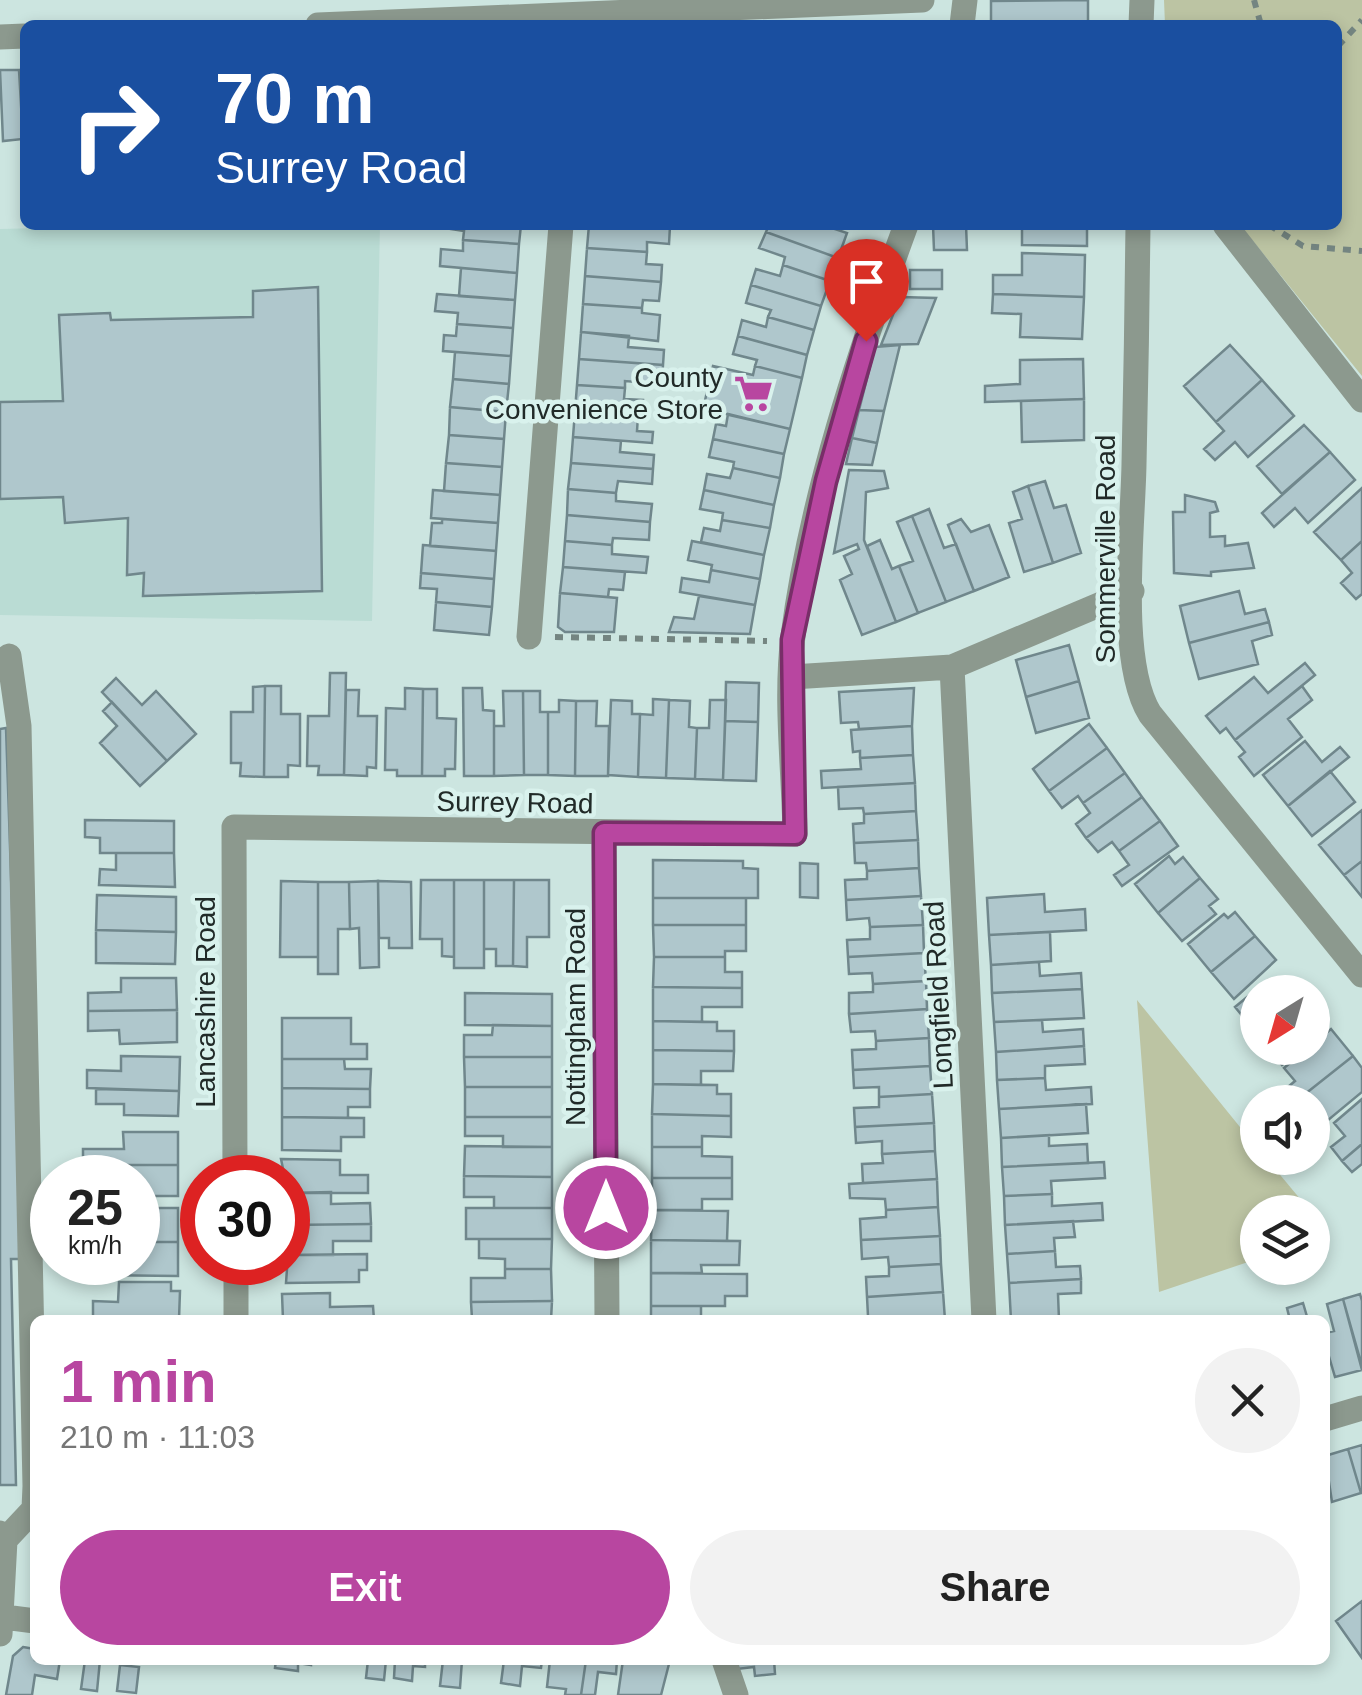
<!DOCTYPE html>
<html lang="en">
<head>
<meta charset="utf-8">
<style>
	:root { --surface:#fff; --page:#f2f2f2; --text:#222; --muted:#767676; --accent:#b846a0 }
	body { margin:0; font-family:Helvetica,sans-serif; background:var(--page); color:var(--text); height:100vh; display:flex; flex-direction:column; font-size:38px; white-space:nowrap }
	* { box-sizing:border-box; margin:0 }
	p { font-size:32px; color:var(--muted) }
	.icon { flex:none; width:55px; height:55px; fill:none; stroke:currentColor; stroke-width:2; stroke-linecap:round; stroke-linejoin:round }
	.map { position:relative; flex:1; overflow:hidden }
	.sheet { position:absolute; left:30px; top:1315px; width:1300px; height:350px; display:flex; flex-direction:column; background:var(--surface); border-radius:15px; box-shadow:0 5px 15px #0003 }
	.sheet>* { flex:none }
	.hud { position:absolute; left:20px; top:20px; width:1322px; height:210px; border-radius:15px; box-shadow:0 5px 15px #0003; background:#1a4fa0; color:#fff; overflow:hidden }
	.needle { width:65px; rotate:217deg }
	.controls { position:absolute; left:1240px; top:975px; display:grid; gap:20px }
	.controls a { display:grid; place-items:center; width:90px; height:90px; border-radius:50%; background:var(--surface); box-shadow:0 5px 15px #0003; font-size:50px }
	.speed { position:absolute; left:30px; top:1155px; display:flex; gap:20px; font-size:50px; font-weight:700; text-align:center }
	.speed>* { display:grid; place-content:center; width:130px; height:130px; border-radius:50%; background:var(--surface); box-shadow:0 5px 15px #0003; line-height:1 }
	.speed small { font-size:25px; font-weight:400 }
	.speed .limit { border:15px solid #d22; background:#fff; color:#111 }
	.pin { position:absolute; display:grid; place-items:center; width:85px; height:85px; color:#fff; margin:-102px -42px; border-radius:50% 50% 50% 0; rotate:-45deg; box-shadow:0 0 10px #0007 }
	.pin .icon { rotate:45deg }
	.me { position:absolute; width:110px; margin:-55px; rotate:0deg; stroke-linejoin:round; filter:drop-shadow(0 0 8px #0008) }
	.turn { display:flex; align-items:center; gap:35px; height:210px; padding:0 30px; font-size:45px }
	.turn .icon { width:130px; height:130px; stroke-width:2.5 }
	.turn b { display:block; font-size:70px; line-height:85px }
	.round { display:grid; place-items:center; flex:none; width:105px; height:105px; border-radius:52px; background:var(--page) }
	.summary { display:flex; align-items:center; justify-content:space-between; height:170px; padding:0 30px }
	h1 { font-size:60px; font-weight:700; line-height:75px; color:var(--accent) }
	.action { display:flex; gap:20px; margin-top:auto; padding:20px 30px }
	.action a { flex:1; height:115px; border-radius:60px; background:var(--accent); color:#fff; font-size:40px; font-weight:700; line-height:115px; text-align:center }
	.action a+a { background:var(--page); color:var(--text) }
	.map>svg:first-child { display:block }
</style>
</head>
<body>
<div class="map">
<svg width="1362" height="1695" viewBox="0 0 1362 1695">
	<rect width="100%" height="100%" fill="#cce5e0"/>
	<path fill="#badcd4" d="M160,225H380L372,621L0,615V229Z"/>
	<path fill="#bcc4a3" d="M1164,0H1362V376L1240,225H1338V25H1165Z
		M1137,1000L1257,1148L1258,1158H1266L1311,1212H1258L1257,1259L1159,1292Z"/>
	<path fill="#afc7cc" stroke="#70878c" stroke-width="2.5" d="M1088,0V22L991,21V1Z
		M991,21L1088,22V25H991Z
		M25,69V139H23L19,70Z
		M0,70H19L23,139L3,141Z
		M425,225H521L519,244L463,240L464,231Z
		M589,225L670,226L669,244L647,242V252L587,248Z
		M769,225H823L847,233L838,258L766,232Z
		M933,225H966L967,250H934Z
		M1022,225H1087V246L1022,245Z
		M766,232L838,258L830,281L783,265L785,257L759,248Z
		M463,240L519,244L517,273L440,266L441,249L463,251Z
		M587,248L647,252L646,264L662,265L661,282L585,276Z
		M1022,253L1085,255L1084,297L993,294V275H1022Z
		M783,265L830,281L821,306L751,285L756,269L780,276Z
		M461,268L517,273L515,300L459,296Z
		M910,270H942V289H910Z
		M585,276L661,282L659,301L643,300L642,308L583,304Z
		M751,285L821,306L814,330L768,317L771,310L746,303Z
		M318,287L322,591L143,596L144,573L127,575L128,518L65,523L63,497L0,499V402L63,401L59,315L110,313L111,320L253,317V291Z
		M437,294L515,300L513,328L457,324L458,313L435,311Z
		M993,294L1084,297L1082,339L1020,337L1021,314L992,313Z
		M900,297L936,298L918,344L881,345Z
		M583,304L642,308V313L660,315L658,341L581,332Z
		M768,317L814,330L807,355L738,336L742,320L766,327Z
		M457,324L513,328L511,356L443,351L444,335L456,336Z
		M581,332L629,336L628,347L664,350L663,365L579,359Z
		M738,336L807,355L802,378L755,366L757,360L733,354Z
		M900,345L884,411L859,410L875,347Z
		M1230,345L1262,380L1216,422L1184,386Z
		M455,352L511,356L509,384L453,379Z
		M579,359L663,365L662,384L625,381V388L577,385Z
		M1083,359L1084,399L985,402V386L1020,384V360Z
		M713,366L753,375L755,366L802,378L790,429L703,409Z
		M453,379L509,384L506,412L450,407Z
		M1262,380L1294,416L1248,457L1235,442L1215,460L1204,449L1224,431L1216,422Z
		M577,385L625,388L624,399L643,400L642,416L575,411Z
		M1084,399V440L1022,442L1021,401Z
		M450,407L506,412L504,439L449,435Z
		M859,410L884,411L877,443L852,438Z
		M575,411L638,416L637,431L653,432L652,443L573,437Z
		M728,414L790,429L784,454L713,439L716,424L726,426Z
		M1304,425L1330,452L1282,494L1257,466Z
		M449,435L504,439L502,467L446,463Z
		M573,437L621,441L620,452L654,455L653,469L571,463Z
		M852,438L877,443L872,465L846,464Z
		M713,439L784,454L780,478L733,468L734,462L709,457Z
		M1330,452L1355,480L1308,523L1295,508L1274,527L1262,513Z
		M446,463L502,467L500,495L444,491Z
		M571,463L653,469L652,484L618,481L616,493L568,489Z
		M733,468L780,478L774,505L704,490L707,474L730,478Z
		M849,470L884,471L888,488L866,492L864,540L896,622L862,635L840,580L852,574L844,556L859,549L857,544L834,553Z
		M1045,481L1054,508L1066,505L1081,553L1053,563L1028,486Z
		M1028,486L1053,563L1024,572L1009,523L1022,519L1013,492Z
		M1362,488V541L1341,560L1314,532Z
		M568,489L616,493V501L652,504L650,522L567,515Z
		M433,490L500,495L498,523L431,518Z
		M704,490L774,505L770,528L722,520L723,513L700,509Z
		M1185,495L1215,502L1218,511L1210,513V537L1225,536V546L1248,543L1254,568L1211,572V576L1174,573L1173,512H1185Z
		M929,509L944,548L956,544L974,591L946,602L912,516Z
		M567,515L650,522L649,540L613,538L612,545L565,541Z
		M912,516L946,602L918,613L899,566L913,561L897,522Z
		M442,519L498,523L496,551L430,546L432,523H442Z
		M961,519L971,532L989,525L1009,577L974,591L948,525Z
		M722,520L770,528L764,555L701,542L704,528L720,531Z
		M880,540L892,569L899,566L918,613L896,622L867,546Z
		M565,541L612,545V554L648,557L646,573L563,567Z
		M692,541L764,555L760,579L711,570L712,565L688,560Z
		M1362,541V594L1356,599L1341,583L1352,573L1341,560Z
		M423,545L496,551L494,579L421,573Z
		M563,567L625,572L623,590L609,589L608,597L560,593Z
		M711,570L760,579L755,605L680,592L682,578L709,582Z
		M421,573L494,579L492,607L436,602L437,589L420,588Z
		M1239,591L1245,614L1265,609L1269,622L1189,643L1180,606Z
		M560,593L617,598L614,632H565L558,627Z
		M699,596L755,605L750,634L669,632L674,617L694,619Z
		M436,602L492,607L489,635L434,630Z
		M1269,622L1272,635L1252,641L1258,664L1199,679L1189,643Z
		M1069,645L1079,681L1026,697L1016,660Z
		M1305,663L1315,675L1235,740L1226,728L1220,733L1206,716L1254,677L1268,693Z
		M330,673H346L344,775H318L319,766H307L308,716H329Z
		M116,678L142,705L156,691L196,734L167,761L102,692Z
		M1079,681L1089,718L1036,733L1026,697Z
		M726,682L759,683L758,722L725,721Z
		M265,686H281V714H300V766L288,765V777H264Z
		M265,686L264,777L240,776L241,763H231V712H253V687Z
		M1302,686L1312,700L1288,719L1302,737L1254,776L1239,757L1245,752L1235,740Z
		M405,688L423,689L422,776H397V770H385L386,708L405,709Z
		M463,688H482L483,710L494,711V776H464Z
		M914,688L912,726L859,729L858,722L841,723L839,692Z
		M423,689H437V718L456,719L455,769H445V776H422Z
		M346,690H359L358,716H377L376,768L367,767V776L344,775Z
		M503,691H523L524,775L494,776V726H504Z
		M523,691H540V712H548V775H524Z
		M653,699L669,700L666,778L638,777L640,714L653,715Z
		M559,700L576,701L575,776L548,775V712H559Z
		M611,700L632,701V714H640L638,777L608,775Z
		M669,700L690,701L689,727L697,728L695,779L666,778Z
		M710,700H726L723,780L695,779L697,728H709Z
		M576,701H597L596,726H609L608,776H575Z
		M112,702L167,761L140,786L100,743L117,726L103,711Z
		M725,721L758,722L756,781L723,780Z
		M1089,724L1107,748L1049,791L1033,769Z
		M912,726L913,755L860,758V751L853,752L851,730Z
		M6,728L24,1259H11L16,1485H0V729Z
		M1305,741L1322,762L1340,747L1349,757L1288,806L1263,775Z
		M1107,748L1125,773L1083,803L1078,796L1062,808L1049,791Z
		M913,755L915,783L822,788L821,771L861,769L860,758Z
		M1330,771L1355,802L1312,836L1288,806Z
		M1125,773L1142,797L1086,838L1076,824L1090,813L1083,803Z
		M915,783L916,811L864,814L863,808L839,809L838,787Z
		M1142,797L1160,821L1119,851L1112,842L1098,852L1086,838Z
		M1362,810V861L1344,875L1319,845Z
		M916,811L918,840L854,843L853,824L864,823V814Z
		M85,820L174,821V853H100V838L85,837Z
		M1160,821L1178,846L1122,886L1114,875L1129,865L1119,851Z
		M918,840L919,868L867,871L866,863H855L854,843Z
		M116,853H174L175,887L99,885L100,869L116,870Z
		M1169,856L1175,864L1183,857L1200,878L1158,913L1135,884Z
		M653,860L743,861V868L758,869V898H653Z
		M1362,861V897L1344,875Z
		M800,863L818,864V898L800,897Z
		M919,868L921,896L846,900L845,880L867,879V871Z
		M1200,878L1218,899L1209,906L1216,914L1182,941L1158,913Z
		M421,880H454V957L442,956V939H420Z
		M454,880H484V968H454Z
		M484,880H514L513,966H496V949H484Z
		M514,880H549V937H527V967L513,966Z
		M281,881L318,882V957H280Z
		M378,881L379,967L360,968L359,928L350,929L349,882Z
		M378,881L411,882L412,948H389V938H379Z
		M318,882H349L350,929H338V974H318Z
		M1044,894L1045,912L1085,909L1086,930L989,935L987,898Z
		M97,895L176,897V932L96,930Z
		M921,896L923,925L870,927L869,918L847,920L846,900Z
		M653,898H746V925H653Z
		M1235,912L1255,936L1211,972L1188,944L1224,914L1228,918Z
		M653,925H746V951H725V957H654Z
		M923,925L924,953L848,957L847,940L870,939V927Z
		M96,930L176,932L175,964L96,963Z
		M1050,932L1051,961L991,965L989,935Z
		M1255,936L1276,960L1234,999L1211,972Z
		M924,953L926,981L873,984L872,973L849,974L848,957Z
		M654,957H725V972H742V988L653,987Z
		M1039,962L1040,976L1081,973L1082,989L992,993L991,965Z
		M121,978H176L177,1010L88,1011V993L121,992Z
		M1268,980L1274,987L1283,980L1293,992H1258V1035L1235,1007Z
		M926,981L927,1009L849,1014V993L873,992V984Z
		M653,987L742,988V1007H702V1022L653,1021Z
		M1082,989L1084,1018L994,1022L992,993Z
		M465,993L552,994V1026L465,1025Z
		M927,1009L929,1038L876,1041L875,1031L851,1032L849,1014Z
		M177,1010V1042L120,1044L119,1030L88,1031V1011Z
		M282,1018H351V1044H367V1059H282Z
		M1042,1020L1043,1032L1083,1029L1084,1046L996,1052L994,1022Z
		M653,1021L717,1022V1031H734V1051L653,1050Z
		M493,1025L552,1026V1057H464V1035H492Z
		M1331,1029L1353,1056L1295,1102H1288L1281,1093L1295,1081L1284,1068Z
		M929,1038L930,1066L853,1070L852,1050L876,1049V1041Z
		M1084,1046L1085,1064L1045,1066V1078L997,1080L996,1052Z
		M1268,1048H1303L1282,1065Z
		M653,1050L734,1051L733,1071H701V1085L653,1084Z
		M121,1056L180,1057L179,1091L87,1088V1070L121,1071Z
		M1353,1056L1362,1068V1092L1327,1121L1312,1109V1102H1295Z
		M464,1057H552V1087H465Z
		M282,1059H344L345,1069H371L370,1089L282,1088Z
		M930,1066L932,1094L879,1097V1087L854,1088L853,1070Z
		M1045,1078L1046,1090L1091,1087L1092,1104L999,1109L997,1080Z
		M653,1084L717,1085V1094H731V1116L652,1114Z
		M465,1087H552V1117H465Z
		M282,1088L370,1089V1107H348V1118L282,1117Z
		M96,1089L179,1091L178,1116L124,1115V1104H96Z
		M932,1094L934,1123L855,1127L854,1108L879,1107V1097Z
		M1362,1099V1144L1342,1161L1331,1147L1345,1136L1334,1123Z
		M1086,1104L1088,1133L1001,1138L999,1109Z
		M652,1114L731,1116V1137L702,1136V1147H652Z
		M282,1117L364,1118V1137H341V1151L282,1150Z
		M465,1117H552V1147H503V1136H465Z
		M934,1123L935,1151L882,1154V1141L856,1143L855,1127Z
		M123,1132H178V1165H83V1149H124Z
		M1049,1135V1146L1087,1144L1088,1163L1002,1167L1001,1138Z
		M1362,1144V1164L1352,1172L1342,1161Z
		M465,1146L552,1147V1177L464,1176Z
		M652,1147H702V1156L732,1157V1178H652Z
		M935,1151L937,1179L863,1183L862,1164L883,1163L882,1154Z
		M281,1159L340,1160V1175H368V1193H288Z
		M1104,1162L1105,1178L1051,1181L1052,1194L1004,1196L1002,1167Z
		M83,1165H178V1196H138V1178H83Z
		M464,1176L552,1177V1208H494V1197H464Z
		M652,1178H732V1199H702V1210H652Z
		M937,1179L938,1207L886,1210L885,1199L850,1198L849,1184Z
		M331,1192V1204L370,1203L371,1224L288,1225V1193Z
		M1052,1194V1206L1102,1203L1103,1220L1005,1225L1004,1196Z
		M938,1207L940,1236L861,1240L860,1219L886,1217V1210Z
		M138,1208H178V1242H138Z
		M466,1208H552V1239H466Z
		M652,1210L728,1211L727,1241L651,1240Z
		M1073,1221L1075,1237L1054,1238L1055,1251L1007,1254L1005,1225Z
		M371,1224V1241H333V1255H288V1225Z
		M940,1236L941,1264L889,1267L888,1257L862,1259L861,1240Z
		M479,1239H552L551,1269H505V1259L479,1258Z
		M651,1240L740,1241L739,1265H701L702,1273H651Z
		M138,1242H178V1276L91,1275V1262H138Z
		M1055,1251L1056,1267L1080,1266L1081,1279L1009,1283L1007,1254Z
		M367,1254V1270H359V1282L286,1283L288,1255Z
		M941,1264L943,1292L867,1297L866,1277L889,1276V1267Z
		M505,1269H551L552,1301L471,1302V1278H505Z
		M651,1273L747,1274V1296H725V1306H651Z
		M1081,1279V1293L1058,1294L1059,1320H1011L1009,1283Z
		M119,1282H171V1291H180L179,1319L93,1317V1301L118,1302Z
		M943,1292L945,1320L868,1316L867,1297Z
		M330,1293V1307L373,1306L374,1320H283L282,1294Z
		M1360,1294L1362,1301V1366L1343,1299Z
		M1343,1299L1362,1370L1335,1377L1325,1343V1333L1334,1331L1327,1304Z
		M552,1301L551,1320L472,1319L471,1302Z
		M1303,1303L1308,1320H1290L1287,1308Z
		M651,1306H701V1318L747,1320H651Z
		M1362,1445V1493H1361L1348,1449Z
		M1348,1449L1361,1493L1332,1502L1325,1456Z
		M1362,1601V1658L1336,1621Z
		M23,1647L35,1649V1660H60L57,1679L35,1675L32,1695H6L13,1656Z
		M85,1660H100L97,1691L81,1689Z
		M276,1660H311V1665L298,1663V1671L275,1668Z
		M368,1660H386L384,1680L366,1678Z
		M395,1660H425V1667L413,1666L412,1681L394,1678Z
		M443,1660H462L460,1688L440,1686Z
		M504,1660H542L541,1668L522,1666L520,1686L501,1683Z
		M550,1660H586L581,1695H565L566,1689L547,1687Z
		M586,1660H617L616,1674L598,1672L595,1695H581Z
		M623,1660H670L661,1695H618Z
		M735,1660H774L775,1674L755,1676L754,1667L737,1669Z
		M120,1665L139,1667L136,1693L117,1691Z"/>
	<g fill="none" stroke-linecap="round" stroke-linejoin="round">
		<path stroke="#748581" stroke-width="6" stroke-dasharray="8 8" stroke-linecap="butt" d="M1254,0L1261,25
			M1338,46L1362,20
			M1269,225L1303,246L1362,251
			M555,637L767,641"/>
		<path stroke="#8c998e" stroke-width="25" d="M318,25L922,0
			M962,25L965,0
			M1141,25L1142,0
			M0,37L25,36
			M1138,225C1137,305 1136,384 1134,464C1133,528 1117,661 1150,714L1362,975
			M1225,225L1362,400
			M529,637L561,225
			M952,667L984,1320
			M792,677L952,667L1132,591
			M604,833L607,1320
			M235,1178L234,827L795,834C794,770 785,700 793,636C811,497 858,356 906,225
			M236,1262V1320
			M1325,1419L1362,1408
			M0,1533L5,1540L0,1634
			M5,1540L34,1509L35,1486L19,726L9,656
			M4,1617L35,1621
			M724,1660L736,1695"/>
	</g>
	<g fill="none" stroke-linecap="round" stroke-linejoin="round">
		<defs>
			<path id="route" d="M606,1208L604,833L795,834L792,640L826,481L866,341"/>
		</defs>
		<use href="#route" stroke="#782e68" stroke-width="25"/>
		<use href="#route" stroke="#b846a0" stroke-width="18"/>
	</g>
	<defs>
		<symbol id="supermarket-bare" viewBox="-9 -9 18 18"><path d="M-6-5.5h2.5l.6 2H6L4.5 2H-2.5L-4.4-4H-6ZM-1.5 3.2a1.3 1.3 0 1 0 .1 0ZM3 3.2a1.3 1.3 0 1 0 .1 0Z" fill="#b846a0" stroke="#d9f2ed" stroke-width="2.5" paint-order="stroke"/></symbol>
	</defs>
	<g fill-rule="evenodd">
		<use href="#supermarket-bare" x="726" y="366" width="55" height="55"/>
	</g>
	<g text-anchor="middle" stroke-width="9" stroke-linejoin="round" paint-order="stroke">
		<g font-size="28" fill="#212a28" stroke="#d9f2ed" text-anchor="end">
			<text x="723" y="387">County<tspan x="723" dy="32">Convenience Store</tspan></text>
		</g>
		<g font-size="28" fill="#212a28" stroke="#d9f2ed">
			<text transform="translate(1105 549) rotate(-90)" y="10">Sommerville Road</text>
			<text transform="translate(515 802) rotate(1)" y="10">Surrey Road</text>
			<text transform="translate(938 995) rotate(-93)" y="10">Longfield Road</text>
			<text transform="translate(205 1002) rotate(-90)" y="10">Lancashire Road</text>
			<text transform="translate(575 1017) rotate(-90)" y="10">Nottingham Road</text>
		</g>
	</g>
</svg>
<div class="controls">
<a><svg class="needle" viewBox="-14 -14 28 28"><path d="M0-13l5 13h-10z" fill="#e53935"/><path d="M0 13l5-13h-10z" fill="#767676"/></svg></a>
<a><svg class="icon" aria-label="sound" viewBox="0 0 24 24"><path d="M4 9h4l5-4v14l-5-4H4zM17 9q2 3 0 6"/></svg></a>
<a><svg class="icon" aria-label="layers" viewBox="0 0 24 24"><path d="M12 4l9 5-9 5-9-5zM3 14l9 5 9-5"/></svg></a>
</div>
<div class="speed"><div>25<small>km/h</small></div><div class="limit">30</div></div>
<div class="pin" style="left:866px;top:341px;background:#d93025"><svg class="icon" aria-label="arrive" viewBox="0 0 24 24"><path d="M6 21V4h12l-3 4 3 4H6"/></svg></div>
<svg class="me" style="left:606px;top:1208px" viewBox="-20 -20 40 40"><circle r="17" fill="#b846a0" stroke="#fff" stroke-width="3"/><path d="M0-11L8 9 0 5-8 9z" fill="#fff"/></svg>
<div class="hud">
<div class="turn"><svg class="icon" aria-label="right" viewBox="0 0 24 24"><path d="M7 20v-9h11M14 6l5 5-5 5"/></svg><div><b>70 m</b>Surrey Road</div></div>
</div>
<section class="sheet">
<div class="summary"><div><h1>1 min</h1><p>210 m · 11:03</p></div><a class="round"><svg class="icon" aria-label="close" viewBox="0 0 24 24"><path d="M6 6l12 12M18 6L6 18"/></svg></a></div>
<div class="action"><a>Exit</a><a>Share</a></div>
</section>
</div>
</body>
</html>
